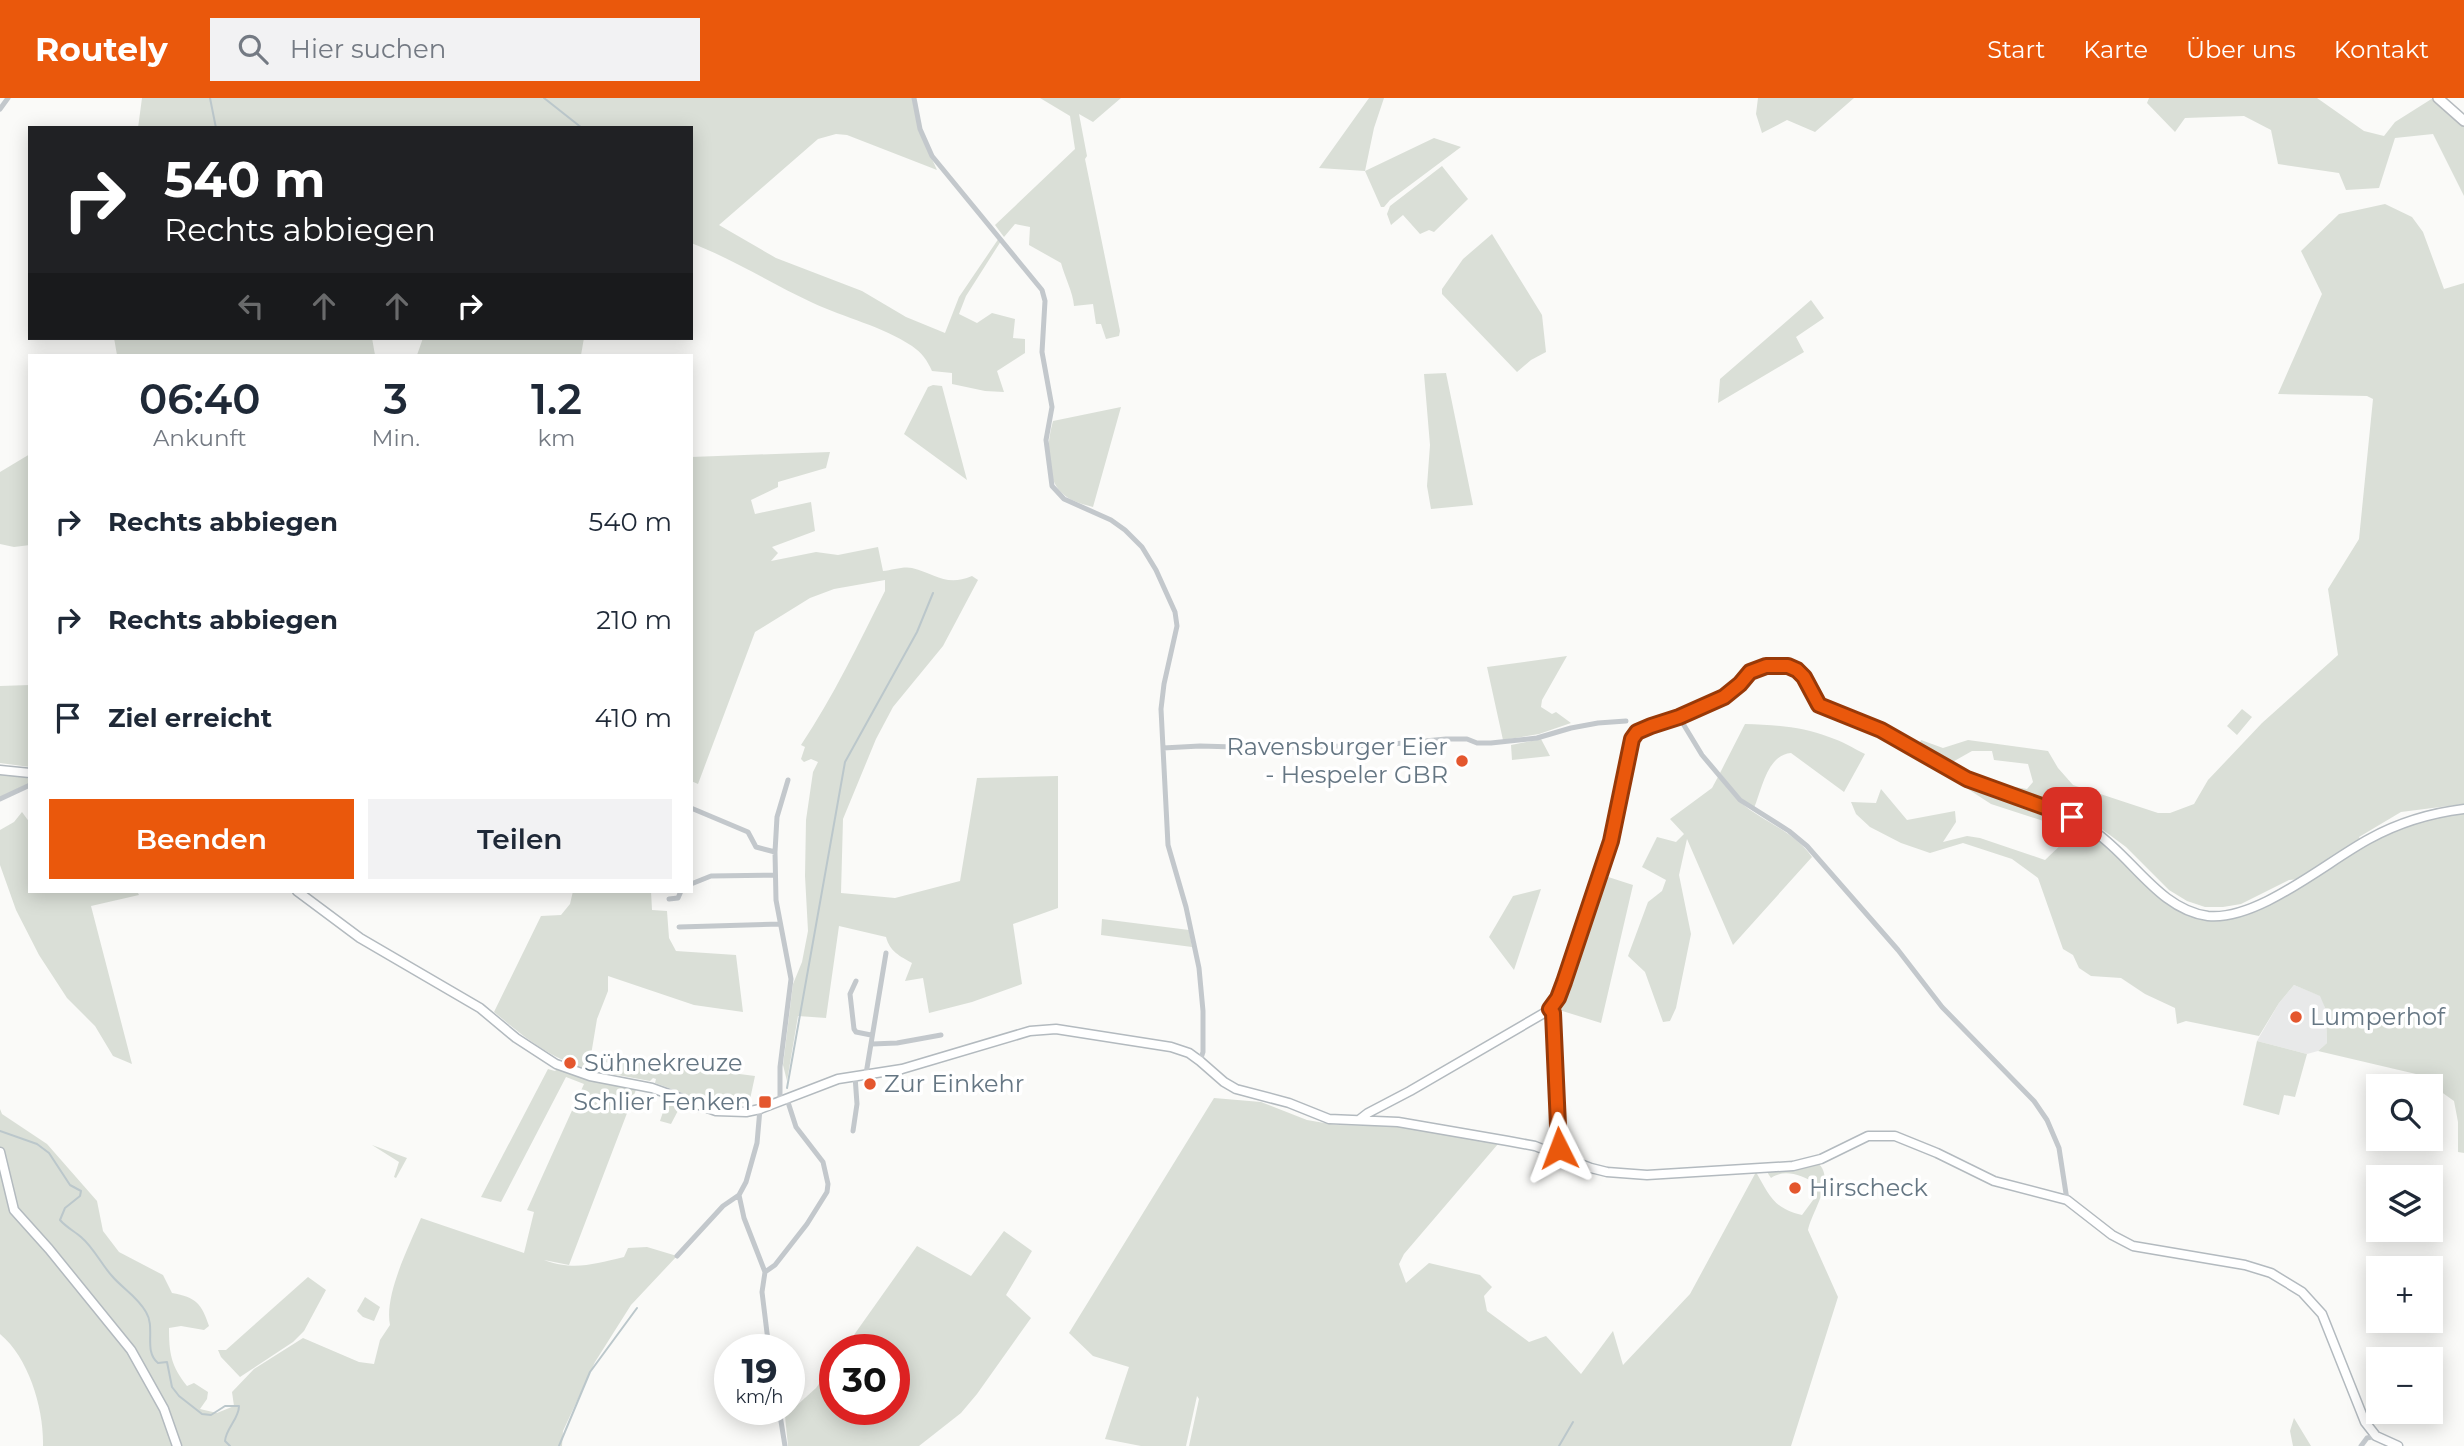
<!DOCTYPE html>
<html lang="de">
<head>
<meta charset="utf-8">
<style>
	:root { --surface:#fff; --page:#f2f2f3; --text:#1f2937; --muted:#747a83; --accent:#ea580c }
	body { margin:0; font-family:Montserrat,sans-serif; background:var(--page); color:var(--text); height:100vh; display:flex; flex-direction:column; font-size:26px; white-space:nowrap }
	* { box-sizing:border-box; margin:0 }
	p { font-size:23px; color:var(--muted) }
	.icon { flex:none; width:38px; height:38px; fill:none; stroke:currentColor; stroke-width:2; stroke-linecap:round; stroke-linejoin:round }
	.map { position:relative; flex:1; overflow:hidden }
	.drawer { position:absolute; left:28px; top:256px; width:665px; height:539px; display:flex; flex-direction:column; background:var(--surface); border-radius:0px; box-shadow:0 4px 18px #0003 }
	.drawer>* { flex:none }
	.banner { position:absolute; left:28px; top:28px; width:665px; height:214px; border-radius:0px; box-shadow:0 4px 18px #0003; background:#202124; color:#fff; overflow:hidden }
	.buttons { position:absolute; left:2366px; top:976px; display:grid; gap:14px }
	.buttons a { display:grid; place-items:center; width:77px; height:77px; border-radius:0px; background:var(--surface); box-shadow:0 4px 18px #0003; font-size:35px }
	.speed { position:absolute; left:714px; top:1236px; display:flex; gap:14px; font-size:35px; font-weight:700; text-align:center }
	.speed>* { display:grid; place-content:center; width:91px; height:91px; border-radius:50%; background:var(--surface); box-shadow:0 4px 18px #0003; line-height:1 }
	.speed small { font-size:18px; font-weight:400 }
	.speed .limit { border:10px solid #d22; background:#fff; color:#111 }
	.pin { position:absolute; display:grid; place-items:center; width:60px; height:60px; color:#fff; margin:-30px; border-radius:14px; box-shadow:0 4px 10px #0006 }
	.me { position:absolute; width:77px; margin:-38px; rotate:357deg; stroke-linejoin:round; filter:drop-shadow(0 0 5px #0008) }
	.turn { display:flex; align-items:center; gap:24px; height:147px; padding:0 21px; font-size:32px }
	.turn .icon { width:91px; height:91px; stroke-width:2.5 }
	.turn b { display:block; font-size:49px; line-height:60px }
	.lanes { display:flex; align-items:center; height:66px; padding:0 21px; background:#0003; justify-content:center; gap:35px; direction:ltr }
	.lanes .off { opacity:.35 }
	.eta { display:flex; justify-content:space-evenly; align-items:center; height:119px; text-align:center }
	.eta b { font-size:42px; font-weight:600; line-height:49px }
	.cta { display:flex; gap:14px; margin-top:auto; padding:14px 21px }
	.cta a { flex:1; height:80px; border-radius:0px; background:var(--accent); color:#fff; font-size:28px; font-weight:600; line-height:80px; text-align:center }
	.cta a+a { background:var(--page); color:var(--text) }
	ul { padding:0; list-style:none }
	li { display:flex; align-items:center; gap:21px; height:98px; padding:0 21px }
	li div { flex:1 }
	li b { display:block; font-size:26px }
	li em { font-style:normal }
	header { display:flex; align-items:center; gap:42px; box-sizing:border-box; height:98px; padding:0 35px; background:var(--accent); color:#fff }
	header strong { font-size:33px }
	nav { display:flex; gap:38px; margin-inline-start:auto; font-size:24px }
	.search { width:490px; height:63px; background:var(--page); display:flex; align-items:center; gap:18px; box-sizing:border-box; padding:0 24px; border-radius:0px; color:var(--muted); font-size:26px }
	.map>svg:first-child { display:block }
</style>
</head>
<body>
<header>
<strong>Routely</strong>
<div class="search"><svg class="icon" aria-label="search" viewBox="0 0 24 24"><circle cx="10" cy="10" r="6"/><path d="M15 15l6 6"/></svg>Hier suchen</div>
<nav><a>Start</a><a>Karte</a><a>Über uns</a><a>Kontakt</a></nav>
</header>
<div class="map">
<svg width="2464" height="1348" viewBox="0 0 2464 1348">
	<rect width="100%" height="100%" fill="#fafaf8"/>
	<path fill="#e8e9e9" d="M2294,887L2321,898L2326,912L2327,945L2318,953L2307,956L2257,943L2279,905Z"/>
	<path fill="#dadfd7" d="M142,0H912L919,33L937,72L847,37L836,36L818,41L719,127L776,160L862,193L906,219L945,235L959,199L999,140L1001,143L966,198L959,216L977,225L992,215L1015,221L1013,240L1025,241V255L997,273L1004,294L985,293L952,286V275L932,273C927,262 922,255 912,248C882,228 845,220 813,205C772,186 733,161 691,145V30H138Z
		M1040,0H1121L1093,24L1079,16L1087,58L1085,61L1120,233L1119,238L1106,241L1101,226H1096L1093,206L1074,208C1073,194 1065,180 1061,165L1029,147L1030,129L1015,126L1004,139L995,127L1075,51L1070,18Z
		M1369,0H1384L1374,30L1365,73L1434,40L1461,49L1390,102L1384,109H1381L1365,73L1319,70Z
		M1758,0H1854L1815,34L1787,22L1762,35L1756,16Z
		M2149,0H2317L2364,33L2384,38L2395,24L2433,0L2452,12L2464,23V98L2433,36L2395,40L2379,90L2346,92L2339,75L2278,66L2271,32L2244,18L2185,20L2175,34L2147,5Z
		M1442,68L1468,101L1434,134L1429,132L1420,136L1403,117L1391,127L1387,116L1390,108Z
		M2385,106L2412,119L2423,134L2444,191L2464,185V706L2401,714L2359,739L2364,748C2397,732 2427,719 2464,715V1055L2458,1054V1024L2454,1003L2416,976L2318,953L2327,945L2326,912L2320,898L2294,887L2279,905L2259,938L2186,923L2177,926L2175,910L2145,896L2121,880L2091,878L2079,870L2073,857L2063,851L2038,780L2012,761L1963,745L1930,755L1901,745L1870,729L1856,716L1851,704L1876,705L1881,691L1907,722L1955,713L1956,724L1943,744L1967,738L1980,740L2045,762L2066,742L2056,727L1991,706L1954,682C1994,695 2051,707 2085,731C2098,740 2112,750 2123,760C2158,794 2183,836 2240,818C2265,810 2288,793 2311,780L2289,782L2241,806L2223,809H2205L2187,803L2169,792L2126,749L2080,715L2038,699L2011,692L2015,689L2027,691L2033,684L2028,666L1994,662L1992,653H1972L1949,666L1918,648L1921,642L1943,650L1968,642L2048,653L2058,670L2073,687L2158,715H2170L2194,706L2208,682L2262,625L2338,557L2328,491L2359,441L2373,301L2367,298L2278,296L2322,196L2301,153L2339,116Z
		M1492,136L1542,217L1546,254L1531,262L1517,274L1442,196V191L1463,161Z
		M1811,202L1824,220L1796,239L1804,254L1718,305L1720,281Z
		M114,240H372L375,257H117Z
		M423,240H584L581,257H417Z
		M1446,275L1473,407L1431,411L1427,388L1430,347L1424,276Z
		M933,287L942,288L967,382L904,336L928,289Z
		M1121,309L1093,409C1086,407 1078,405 1072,402C1043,388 1046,348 1053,323Z
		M830,354L826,370L778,384V389L751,402L755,416L811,404L815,433L772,449L778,455L771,463L816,454L838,457L878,449L883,473C892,472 904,468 912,470C936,476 946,489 972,478L978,482L943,548L893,609L876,641L843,721L841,795L895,800L960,783L977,680L1058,678V810L1013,826L1022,886L972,904L929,915L923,880L905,883L912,865C900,858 890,854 886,839L839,828L826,920L798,918L787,983L783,967L793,886L802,864L808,833L805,778L806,722L813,674L818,664L811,661L804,664L801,661L805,649L801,647C833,599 859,545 885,493V482L834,491L810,500L755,534L698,686L691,683V359Z
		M30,356V447L14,449L0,446V374Z
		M1567,558L1542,602L1541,609L1552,616L1556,614L1571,625L1539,636L1503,642L1487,569Z
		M30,587V669L0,665V588Z
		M2242,611L2252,619L2237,637L2227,628Z
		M1745,626C1774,627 1802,628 1829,639C1842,643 1853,650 1865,656L1844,694L1791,655C1767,657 1762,691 1754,710L1741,701L1720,675Z
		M1541,641L1550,658L1512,662L1511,647Z
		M0,674H7L30,681V685L0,699Z
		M1719,677C1725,686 1732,697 1740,704C1763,724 1794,733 1812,759L1733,847L1687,741L1679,777L1691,836L1676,910L1670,923L1663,924L1645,874L1628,858L1648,804L1662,793L1666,782L1642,769L1657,739L1676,744L1684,736L1670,721L1712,690Z
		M22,714L30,725V793H137L139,797L91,808L132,966L113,958L95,928L67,900L39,857L16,812L0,767V732L14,724Z
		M1602,777L1633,787L1601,925L1556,911Z
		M1541,791L1514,872L1489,839L1513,798Z
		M573,793H651L652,812L667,813L669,840L676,853L736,857L743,914L694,907L608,878V893L597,921L591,957L595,958L589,971C551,962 523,938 494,914L541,818L561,817L570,806Z
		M1102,821L1189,832L1192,849L1101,837Z
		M2257,943L2307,956L2295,999L2284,997L2279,1017L2243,1007Z
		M607,959L755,978L749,1006L696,1000L655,985L656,981L653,980L650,983L612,976L614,967L606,964Z
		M558,970L637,989L569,1167L544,1162C575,1173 593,1166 624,1159L628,1150L647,1149L677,1158L631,1207L595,1264L563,1333L562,1348H43C44,1311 29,1260 0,1236V1011L2,1016L47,1046L97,1103L103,1133L119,1154L163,1177L172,1195C196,1199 202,1206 209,1228L204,1232L181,1228L169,1230C169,1255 171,1268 187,1288L194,1285L208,1294L207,1301L200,1311L217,1315L234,1308L232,1294L254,1271L303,1240L359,1264L374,1266L380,1242L390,1227C384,1197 409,1148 421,1120L524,1155L534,1114L527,1112L584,986L566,979L501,1104L481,1099L548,971L555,973Z
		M668,999L682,1005L671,1026L660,1023Z
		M1214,1000L1261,1004L1307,1022L1336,1027L1402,1028L1498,1046L1404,1156L1399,1166L1406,1185L1429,1165L1480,1177L1492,1189L1484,1198L1487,1213L1529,1244L1546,1238L1581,1276L1613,1233L1623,1267L1690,1196L1756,1074C1769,1097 1774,1111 1802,1117L1816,1098V1085C1801,1078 1786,1070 1771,1080L1767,1074L1798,1071L1818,1065C1836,1081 1812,1113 1808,1132L1838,1199L1791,1348H1189L1199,1301L1197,1298L1186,1348H1141L1105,1341L1129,1269L1093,1258L1069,1235Z
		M372,1047L407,1060L396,1080L394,1079L399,1064Z
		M1004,1133L1032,1153L1006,1197L1031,1220L977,1296L961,1315L919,1348H788L785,1318L816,1290L835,1264V1311H894V1251H844L917,1148L971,1178Z
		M308,1179L326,1192L304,1233L293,1244L240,1279L221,1259L218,1252H226Z
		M365,1199L380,1209L374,1223L363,1219L357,1213Z
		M2294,1320L2311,1348H2293L2290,1333Z"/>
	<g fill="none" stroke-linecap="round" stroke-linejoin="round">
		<path stroke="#bbc7cb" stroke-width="2" d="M210,0L216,30
			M544,0L582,30
			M787,990L845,664L917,534L933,495
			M0,1033L37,1046L49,1055L70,1087L81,1093L80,1098L65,1110L60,1122C66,1129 74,1133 81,1139C94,1150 101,1166 112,1178C123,1191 137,1198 146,1214C156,1230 143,1253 158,1265L167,1264L172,1289L179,1298L202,1316L211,1317L225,1308H239C239,1321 226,1330 225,1343L230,1348
			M559,1348L590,1274L637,1210
			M1559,1348L1573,1324"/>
		<defs>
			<path id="secondary" d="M0,672L30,675
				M297,793L360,840L480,910L516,940L556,966L590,978L652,990L716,1013L746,1014L760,1011L838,981L902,971L1030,933L1056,931L1171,949L1189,955L1200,963L1224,984L1236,991L1289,1005L1329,1021L1398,1024L1508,1043L1535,1048L1591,1070L1607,1074L1647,1077L1793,1068L1821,1061L1868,1038H1895L1937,1055L1994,1083L2067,1102L2112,1137L2133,1148L2245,1167L2271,1175L2302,1194L2322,1216L2365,1324L2376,1338L2398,1348
				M1359,1022L1368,1015L1410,993L1551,911L1558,900L1564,884L1610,743L1631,641C1642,627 1662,625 1678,619C1693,614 1708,607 1722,600C1748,587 1746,563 1784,568C1810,571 1806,603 1827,610C1852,619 1876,628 1900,642C1923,655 1944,671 1968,682C2010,701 2056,707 2095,734C2132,759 2160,812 2208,818C2258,823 2326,764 2369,741C2398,725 2431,715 2464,711
				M0,1054L14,1112L49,1151L131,1252L164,1311L177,1348"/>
			<path id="primary" d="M2438,0L2464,23"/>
		</defs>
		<use href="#secondary" stroke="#b3babf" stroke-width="11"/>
		<use href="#primary" stroke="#b5babe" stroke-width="12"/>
		<path stroke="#c3c8cc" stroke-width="5" d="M914,0L920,31L932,58L1042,192L1045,203L1042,254L1052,309L1046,342L1052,388L1064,401L1111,422L1125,432L1142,449L1156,472L1175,514L1177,528L1164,586L1161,611L1168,747L1186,809L1199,870L1203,913V954L1200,963
			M0,11L8,0
			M1679,619L1702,657L1740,702L1789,733L1807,748L1898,852L1942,909L2034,1003L2047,1022L2059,1050L2067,1102
			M1163,650L1200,648L1270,650L1382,647L1446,641H1467L1477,645H1491L1537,640L1571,630L1598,625L1626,623
			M0,701L30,687
			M691,710L748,734L756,749L775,754L776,802L791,881L780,969V1003
			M775,754L777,719L788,682
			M691,786L711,778L775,777
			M669,801L678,800L681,793
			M679,829L780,826
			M856,883L850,896L854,931L856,934L871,937
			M1551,911L1559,1050L1556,1055
			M872,946L897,945L941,937
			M866,976L886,855
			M760,1011L757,1045L746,1084L739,1097L744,1120L765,1174L762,1194L769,1251
			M853,1033L857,1006L855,978
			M677,1158L723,1108L739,1097
			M765,1174L775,1167L807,1126L827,1094L828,1086L823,1064L796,1029L787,1001
			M779,1311L785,1348
			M2361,1348L2367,1340L2376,1338"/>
		<use href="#secondary" stroke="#fff" stroke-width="8"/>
		<use href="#primary" stroke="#fff" stroke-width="9"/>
	</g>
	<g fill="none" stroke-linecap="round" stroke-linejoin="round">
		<defs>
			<path id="route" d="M1559,1050L1553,915L1550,911L1558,900L1564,884L1611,743L1632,641L1637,634L1651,628L1679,619L1724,599L1740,586L1750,574L1766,568H1788L1797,572L1804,579L1819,607L1881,632L1967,681L2072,719"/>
		</defs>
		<use href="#route" stroke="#983908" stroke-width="18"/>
		<use href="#route" stroke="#ea580c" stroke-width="12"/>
	</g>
	<g fill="#e4572e" stroke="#fff" stroke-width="2.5">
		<circle cx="1462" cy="663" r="7"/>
		<circle cx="2296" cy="919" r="7"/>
		<circle cx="570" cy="965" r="7"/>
		<circle cx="870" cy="986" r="7"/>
		<rect x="758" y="997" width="14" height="14" rx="3.5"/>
		<circle cx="1795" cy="1090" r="7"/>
	</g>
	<g text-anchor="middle" stroke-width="7" stroke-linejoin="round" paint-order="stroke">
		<g font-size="24" fill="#657683" stroke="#fff" text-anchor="start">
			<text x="1448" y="657" text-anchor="end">Ravensburger Eier<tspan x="1448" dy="28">- Hespeler GBR</tspan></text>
			<text x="2310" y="927">Lumperhof</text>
			<text x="584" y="973">Sühnekreuze</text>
			<text x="884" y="994">Zur Einkehr</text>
			<text x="751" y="1012" text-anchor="end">Schlier Fenken</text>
			<text x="1809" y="1098">Hirscheck</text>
		</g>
	</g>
</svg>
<div class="buttons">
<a><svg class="icon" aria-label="search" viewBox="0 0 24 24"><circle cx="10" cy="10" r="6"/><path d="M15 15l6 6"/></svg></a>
<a><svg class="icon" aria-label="layers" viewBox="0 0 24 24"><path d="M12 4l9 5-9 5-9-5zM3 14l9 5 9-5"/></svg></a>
<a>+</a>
<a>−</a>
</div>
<div class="speed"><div>19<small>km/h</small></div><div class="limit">30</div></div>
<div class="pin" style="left:2072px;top:719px;background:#d93025"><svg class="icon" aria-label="arrive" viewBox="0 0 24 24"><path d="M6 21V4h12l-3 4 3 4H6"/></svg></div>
<svg class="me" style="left:1559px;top:1050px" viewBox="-20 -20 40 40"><path d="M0-17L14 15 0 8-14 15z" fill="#ea580c" stroke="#fff" stroke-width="4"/></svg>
<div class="banner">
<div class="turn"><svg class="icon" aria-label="right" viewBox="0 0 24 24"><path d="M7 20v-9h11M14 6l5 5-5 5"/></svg><div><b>540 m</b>Rechts abbiegen</div></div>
<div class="lanes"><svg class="icon off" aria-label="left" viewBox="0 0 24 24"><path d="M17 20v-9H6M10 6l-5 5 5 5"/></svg><svg class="icon off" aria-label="ahead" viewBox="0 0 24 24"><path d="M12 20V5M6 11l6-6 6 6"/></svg><svg class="icon off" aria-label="ahead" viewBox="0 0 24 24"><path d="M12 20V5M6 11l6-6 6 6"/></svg><svg class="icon" aria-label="right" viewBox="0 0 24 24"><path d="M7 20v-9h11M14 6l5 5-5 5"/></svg></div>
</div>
<section class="drawer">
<div class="eta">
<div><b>06:40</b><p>Ankunft</p></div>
<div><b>3</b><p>Min.</p></div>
<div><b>1.2</b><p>km</p></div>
</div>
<ul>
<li><svg class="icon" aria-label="right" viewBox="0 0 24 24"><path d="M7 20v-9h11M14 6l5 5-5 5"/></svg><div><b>Rechts abbiegen</b></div><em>540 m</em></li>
<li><svg class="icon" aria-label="right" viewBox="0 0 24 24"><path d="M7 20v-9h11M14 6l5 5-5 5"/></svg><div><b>Rechts abbiegen</b></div><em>210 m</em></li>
<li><svg class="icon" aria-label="arrive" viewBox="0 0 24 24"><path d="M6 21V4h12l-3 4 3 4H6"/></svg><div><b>Ziel erreicht</b></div><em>410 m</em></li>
</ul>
<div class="cta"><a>Beenden</a><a>Teilen</a></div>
</section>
</div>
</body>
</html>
